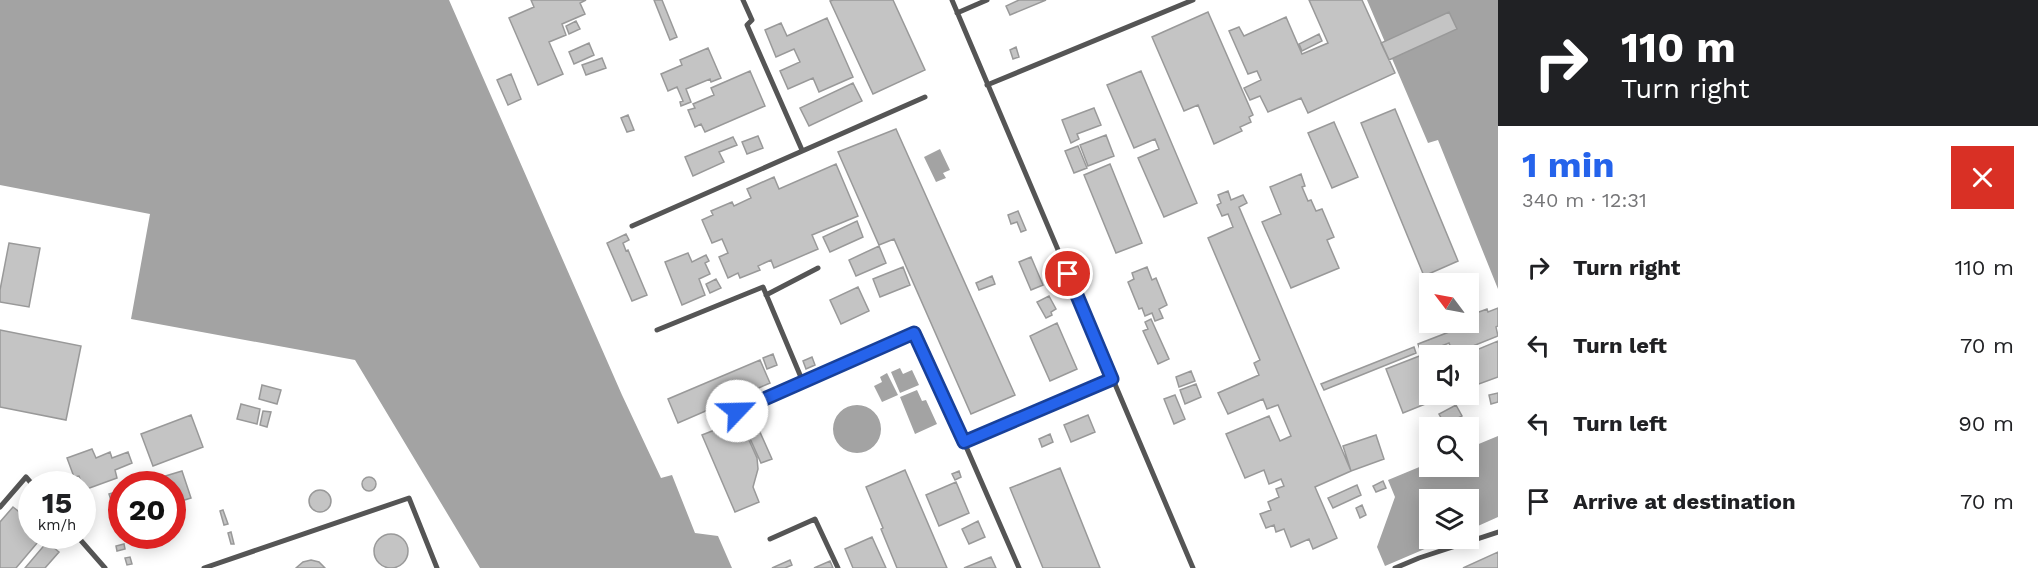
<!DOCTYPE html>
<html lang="en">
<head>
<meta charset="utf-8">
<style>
	:root { --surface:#fff; --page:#f2f2f2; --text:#202124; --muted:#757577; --accent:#2563eb }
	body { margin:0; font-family:"Work Sans",sans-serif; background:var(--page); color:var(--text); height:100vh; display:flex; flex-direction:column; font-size:22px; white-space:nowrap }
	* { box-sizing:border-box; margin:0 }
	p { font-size:20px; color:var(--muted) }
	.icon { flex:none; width:33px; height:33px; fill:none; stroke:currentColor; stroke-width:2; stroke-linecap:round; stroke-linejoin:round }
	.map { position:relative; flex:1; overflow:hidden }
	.details { display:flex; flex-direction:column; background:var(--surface); width:540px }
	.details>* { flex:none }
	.guide { background:#202124; color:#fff; overflow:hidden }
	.needle { width:39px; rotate:302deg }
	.tools { position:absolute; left:1419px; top:273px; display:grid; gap:12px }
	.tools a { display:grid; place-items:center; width:60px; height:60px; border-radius:0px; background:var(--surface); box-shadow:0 3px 15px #0003; font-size:30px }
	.speed { position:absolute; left:18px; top:471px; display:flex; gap:12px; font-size:30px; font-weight:700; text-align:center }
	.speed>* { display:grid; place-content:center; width:78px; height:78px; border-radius:50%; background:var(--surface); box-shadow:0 3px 15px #0003; line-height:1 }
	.speed small { font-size:15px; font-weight:400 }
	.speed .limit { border:9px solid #d22; background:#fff; color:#111 }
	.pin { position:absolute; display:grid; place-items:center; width:51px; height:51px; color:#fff; margin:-26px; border:3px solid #fff; border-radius:50%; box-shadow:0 2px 6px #0007 }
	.me { position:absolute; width:66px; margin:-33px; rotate:66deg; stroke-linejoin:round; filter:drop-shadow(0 0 4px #0008) }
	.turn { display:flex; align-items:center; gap:21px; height:126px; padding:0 24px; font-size:27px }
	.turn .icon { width:78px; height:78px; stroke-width:2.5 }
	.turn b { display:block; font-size:42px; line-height:51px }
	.round { display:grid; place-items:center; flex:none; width:63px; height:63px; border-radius:0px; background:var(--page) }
	.overview { display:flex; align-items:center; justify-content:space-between; height:102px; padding:0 24px }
	h1 { font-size:36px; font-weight:700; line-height:45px; color:var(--accent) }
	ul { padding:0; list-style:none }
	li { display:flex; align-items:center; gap:18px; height:78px; padding:0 24px }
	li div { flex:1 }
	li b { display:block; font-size:22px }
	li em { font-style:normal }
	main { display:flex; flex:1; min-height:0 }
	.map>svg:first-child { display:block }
</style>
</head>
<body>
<main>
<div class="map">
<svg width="1498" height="568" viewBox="0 0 1498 568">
	<rect width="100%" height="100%" fill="#fff"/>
	<path fill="#a3a3a3" d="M0,0H449L622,395L661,478L672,475L695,533L718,536L732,568H480L355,360L131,319L150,214L0,185Z
		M1367,0H1498V289L1438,140L1428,143Z
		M940,149L950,170L943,173L946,178L936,182L924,157Z
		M900,368L903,374L912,370L919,385L900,393L891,372Z
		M887,373L898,395L882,402L874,386L882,382L880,377Z
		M917,390L922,401L926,400L937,424L915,434L900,397Z
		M833 429a24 24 0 1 1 48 0a24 24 0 1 1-48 0Z
		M1498,436V517L1469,530L1468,500H1430V538L1448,539L1385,566L1377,547L1395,497L1388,480L1429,463L1430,466H1468L1469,448Z"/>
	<path fill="#c4c4c4" stroke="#999" stroke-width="1.5" d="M531,0H586L580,3L585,14L562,24L566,35L549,42L563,74L538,85L509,18L534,7Z
		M654,0H662L677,37L670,40Z
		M833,0H893L925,70L873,94L830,1Z
		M1019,0H1046L1010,15L1006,6Z
		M1309,0H1362L1395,73L1308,113L1301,98L1268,112L1260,96L1250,100L1244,88L1261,80L1257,71L1248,74L1229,31L1239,27L1244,36L1286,17L1302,54L1328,43Z
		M1208,12L1253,115L1249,117L1251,122L1240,127L1242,131L1214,144L1198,105L1184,111L1152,37Z
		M1449,12L1457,29L1389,60L1381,43Z
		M827,18L853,77L819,92L813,78L788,89L780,71L800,62L794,49L776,57L765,30L781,23L787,36Z
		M576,21L580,29L569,34L566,26Z
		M1319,34L1322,41L1302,51L1299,44Z
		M589,43L594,55L574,64L569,52Z
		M1016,47L1019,57L1013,59L1010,50Z
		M708,48L721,78L711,82L710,79L686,89L691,102L681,106L680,102L683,101L677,87L668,91L661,74L682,65L680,60Z
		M602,58L606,68L586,75L582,65Z
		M750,71L765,106L705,132L701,124L695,127L688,110L695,108L693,104L714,95L711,88Z
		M1141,71L1197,203L1164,217L1138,158L1159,149L1155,139L1134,148L1107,85Z
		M511,74L521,99L508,105L497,80Z
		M853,83L862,101L809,126L800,108Z
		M1094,108L1101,125L1077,134L1079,139L1071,143L1062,120Z
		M1395,109L1458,261L1424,276L1361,123Z
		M628,115L634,130L627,132L621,118Z
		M1334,122L1358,177L1332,188L1308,133Z
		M896,129L1015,395L971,414L894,239L879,245L838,152Z
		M1106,135L1114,156L1088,166L1080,145Z
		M758,136L763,148L747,154L742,142Z
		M733,137L737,145L719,152L724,162L693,176L685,157Z
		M1078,146L1087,168L1074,173L1065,151Z
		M836,164L858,216L812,235L818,249L774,268L771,260L758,266L760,270L740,278L738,273L728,278L719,257L728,253L722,239L712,243L702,220L713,215L711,211L732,202L734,206L751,198L747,189L774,177L779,189Z
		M1110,164L1142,243L1116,253L1084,175Z
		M1301,174L1305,186L1302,187L1308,201L1311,200L1316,211L1322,209L1334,237L1327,240L1339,268L1291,288L1262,222L1281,214L1270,187Z
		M1228,191L1231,200L1243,195L1247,203L1239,207L1351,471L1315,487L1337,538L1313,549L1309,539L1291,547L1284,529L1276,532L1274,525L1266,528L1260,514L1271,510L1268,502L1279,497L1276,489L1284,486L1281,479L1269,484L1264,470L1245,478L1226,434L1269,416L1280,441L1291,436L1278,405L1267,409L1263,399L1228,414L1218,393L1259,375L1254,363L1260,360L1208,238L1233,227L1228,214L1222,216L1217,205L1221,203L1218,195Z
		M1018,211L1026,230L1021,232L1017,222L1011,224L1008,215Z
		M857,221L863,237L830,252L823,237Z
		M626,234L629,240L623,243L626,251L628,250L647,295L632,301L607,243Z
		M9,243L40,248L29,307L0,302V290Z
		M879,246L886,263L856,276L849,260Z
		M688,253L692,262L706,255L709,261L705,263L710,274L699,279L705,295L682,305L665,262Z
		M1031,257L1043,285L1031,290L1019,262Z
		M903,267L910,285L880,297L873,279Z
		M1147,267L1152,280L1156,278L1167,305L1159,309L1163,318L1155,321L1152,313L1145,316L1142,308L1139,309L1128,282L1134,279L1132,273Z
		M992,276L995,284L979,290L976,283Z
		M716,279L721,288L710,293L706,284Z
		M858,287L869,311L841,324L830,300Z
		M1049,296L1056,309L1051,312L1052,315L1046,318L1037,302Z
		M1498,308V326L1496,327L1498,336L1463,350L1461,346L1452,350L1449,343L1434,349L1437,356H1430V394H1450L1403,413L1386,369L1422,355L1418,344L1449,332L1448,329L1456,326L1454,322H1468V316L1487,309L1488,312Z
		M1151,319L1169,359L1158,364L1143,331L1148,329L1145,322Z
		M1057,323L1077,369L1050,381L1030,336Z
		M0,330L81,346L66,420L0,407Z
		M1498,341V377L1468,388V356H1462Z
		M1414,347L1416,353L1324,390L1321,384Z
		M773,354L777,365L767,369L763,358Z
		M812,357L815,365L806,369L803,361Z
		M760,360L770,383L678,423L668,399Z
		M1191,371L1195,381L1179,387L1176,377Z
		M1196,384L1201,397L1185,404L1180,390Z
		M262,385L281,390L277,404L259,399Z
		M1498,393V402L1491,404L1489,395Z
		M1175,395L1185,419L1174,424L1164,399Z
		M241,404L260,409L257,424L237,419Z
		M1456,405L1462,416L1445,425L1439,414Z
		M263,411L271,412L267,427L260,425Z
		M191,415L203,447L153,466L141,434Z
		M1088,415L1095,432L1071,442L1064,425Z
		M740,420L757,458L758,469L753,487L759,502L735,512L702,435Z
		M755,421L772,459L761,463L744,425Z
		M1050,434L1053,442L1042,447L1039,439Z
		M1376,435L1384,459L1351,471L1343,446Z
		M92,449L96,458L110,452L112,458L128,452L132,463L115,470L117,478L84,490L79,476L74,477L67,458Z
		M1060,468L1100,568H1043L1010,488Z
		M905,470L947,568H897L881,529L883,528L866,487Z
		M182,471L191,498L172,504V484H139Z
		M959,471L961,477L955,480L952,474Z
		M362 484a7 7 0 1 1 14 0a7 7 0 1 1-14 0Z
		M1383,481L1386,488L1376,492L1373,486Z
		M956,482L969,513L939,526L926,495Z
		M1357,485L1361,495L1333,508L1328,498Z
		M122,490V521L118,522L109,494Z
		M309 501a11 11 0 1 1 22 0a11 11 0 1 1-22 0Z
		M27,498L32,502V515L20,506Z
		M1362,505L1366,515L1360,518L1356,508Z
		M13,507L32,522V536H43L16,568H0V522Z
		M223,510L228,524L224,525L220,511Z
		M978,521L985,537L969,544L962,529Z
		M231,532L234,544H231L228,533Z
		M374 551a17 17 0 1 1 34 0a17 17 0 1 1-34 0Z
		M872,537L886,568H853L845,549Z
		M47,542L59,552L45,568H25Z
		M124,544L125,549L117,551L116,546Z
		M1498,552V568H1463Z
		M130,557L132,564L127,565L125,558Z
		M991,557L996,568H964Z
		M311,560L319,562L325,568H296L303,562Z
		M790,560L792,565L785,568H772Z
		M830,561L833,568H814Z"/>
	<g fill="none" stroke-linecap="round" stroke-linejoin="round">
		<path stroke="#555" stroke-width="5" d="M743,0L752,20L747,25L802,150
			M952,0L1193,568
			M957,13L987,0
			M987,85L1193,0
			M632,226L925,97
			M766,295L818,268
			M657,330L763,287L803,382
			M716,421L914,333L964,442
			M0,507L26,477L32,484
			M77,536L105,568
			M770,539L815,519L838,568
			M204,568L409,498L437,568
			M1019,568L964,442L1112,379
			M1395,568L1419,558L1498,532"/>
	</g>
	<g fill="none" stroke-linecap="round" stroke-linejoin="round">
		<defs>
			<path id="route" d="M737,411L914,333L964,442L1112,379L1068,274"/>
		</defs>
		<use href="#route" stroke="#184099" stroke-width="15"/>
		<use href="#route" stroke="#2563eb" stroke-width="10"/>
	</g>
</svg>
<div class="tools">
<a><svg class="needle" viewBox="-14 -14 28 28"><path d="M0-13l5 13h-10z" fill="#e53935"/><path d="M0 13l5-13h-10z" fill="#757577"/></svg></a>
<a><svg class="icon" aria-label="sound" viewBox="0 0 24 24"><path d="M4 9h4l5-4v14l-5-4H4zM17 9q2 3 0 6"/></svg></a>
<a><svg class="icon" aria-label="search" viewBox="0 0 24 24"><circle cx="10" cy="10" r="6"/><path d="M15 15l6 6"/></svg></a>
<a><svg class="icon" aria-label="layers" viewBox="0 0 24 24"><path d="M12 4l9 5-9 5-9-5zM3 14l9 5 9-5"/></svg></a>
</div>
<div class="speed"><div>15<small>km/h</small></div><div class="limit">20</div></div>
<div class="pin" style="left:1068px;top:274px;background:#d93025"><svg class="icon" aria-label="arrive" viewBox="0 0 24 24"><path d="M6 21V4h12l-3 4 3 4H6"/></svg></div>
<svg class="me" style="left:737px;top:411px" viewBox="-20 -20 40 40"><circle r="19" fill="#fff"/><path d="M0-13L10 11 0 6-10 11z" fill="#2563eb"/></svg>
</div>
<section class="details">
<div class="guide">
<div class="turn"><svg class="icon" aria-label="right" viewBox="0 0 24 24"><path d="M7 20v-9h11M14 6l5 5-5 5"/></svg><div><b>110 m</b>Turn right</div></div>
</div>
<div class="overview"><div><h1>1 min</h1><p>340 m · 12:31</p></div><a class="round" style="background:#d93025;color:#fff"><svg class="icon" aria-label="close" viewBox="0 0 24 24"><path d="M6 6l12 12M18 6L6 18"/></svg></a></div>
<ul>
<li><svg class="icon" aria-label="right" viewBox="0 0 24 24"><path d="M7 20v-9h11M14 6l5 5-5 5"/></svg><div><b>Turn right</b></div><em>110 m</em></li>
<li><svg class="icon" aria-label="left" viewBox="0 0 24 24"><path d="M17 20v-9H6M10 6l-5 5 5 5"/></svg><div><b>Turn left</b></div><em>70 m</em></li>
<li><svg class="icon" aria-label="left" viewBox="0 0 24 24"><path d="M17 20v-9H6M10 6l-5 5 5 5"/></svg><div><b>Turn left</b></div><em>90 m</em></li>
<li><svg class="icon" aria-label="arrive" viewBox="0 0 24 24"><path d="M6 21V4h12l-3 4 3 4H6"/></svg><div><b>Arrive at destination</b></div><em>70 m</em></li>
</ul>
</section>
</main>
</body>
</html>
